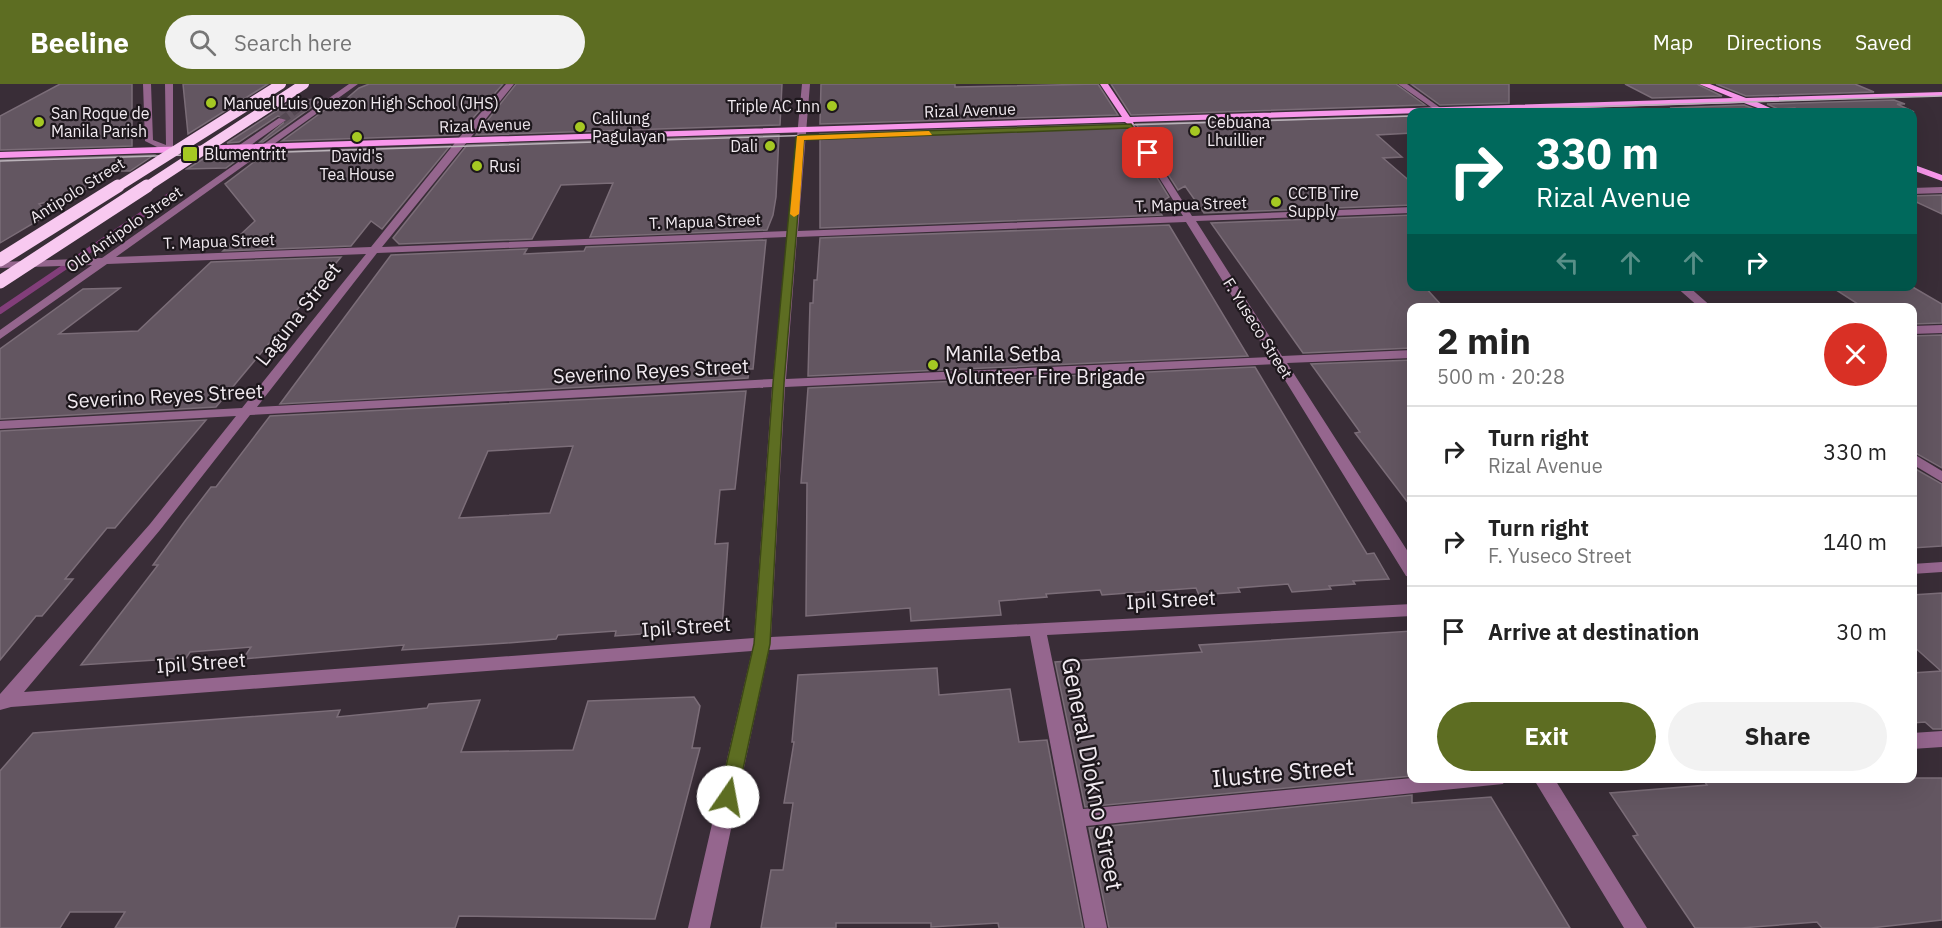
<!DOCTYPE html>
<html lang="en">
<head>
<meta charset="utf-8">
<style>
	:root { --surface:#fff; --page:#f2f2f2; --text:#222; --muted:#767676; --line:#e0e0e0; --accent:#5d6d22 }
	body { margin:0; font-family:"IBM Plex Sans",sans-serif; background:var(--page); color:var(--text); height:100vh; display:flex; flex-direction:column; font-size:22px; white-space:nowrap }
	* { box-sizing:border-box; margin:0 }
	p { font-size:20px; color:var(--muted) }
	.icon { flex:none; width:33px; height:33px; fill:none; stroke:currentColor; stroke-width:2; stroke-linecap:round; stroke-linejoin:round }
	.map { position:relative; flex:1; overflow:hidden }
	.side { position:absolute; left:1407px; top:219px; width:510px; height:480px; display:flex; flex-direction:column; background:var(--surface); border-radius:12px; box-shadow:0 6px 24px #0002 }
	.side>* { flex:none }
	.hud { position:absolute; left:1407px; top:24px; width:510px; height:183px; border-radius:12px; box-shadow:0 6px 24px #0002; background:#00695c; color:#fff; overflow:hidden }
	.pin { position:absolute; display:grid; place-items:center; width:51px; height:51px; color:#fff; margin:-26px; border-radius:12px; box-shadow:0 3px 9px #0006 }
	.me { position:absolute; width:66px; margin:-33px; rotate:12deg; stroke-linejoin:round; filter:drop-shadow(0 0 4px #0008) }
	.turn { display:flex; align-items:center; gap:21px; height:126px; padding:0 30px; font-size:27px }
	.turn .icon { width:78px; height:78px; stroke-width:2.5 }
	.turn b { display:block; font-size:42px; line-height:51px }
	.lanes { display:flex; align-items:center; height:57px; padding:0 30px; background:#0003; justify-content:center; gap:30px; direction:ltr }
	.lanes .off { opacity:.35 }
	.round { display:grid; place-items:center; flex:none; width:63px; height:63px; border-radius:32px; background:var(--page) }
	.overview { display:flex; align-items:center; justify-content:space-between; height:102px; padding:0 30px }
	h1 { font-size:36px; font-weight:700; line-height:45px }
	.button { display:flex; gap:12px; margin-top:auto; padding:12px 30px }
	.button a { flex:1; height:69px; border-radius:36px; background:var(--accent); color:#fff; font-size:24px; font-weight:700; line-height:69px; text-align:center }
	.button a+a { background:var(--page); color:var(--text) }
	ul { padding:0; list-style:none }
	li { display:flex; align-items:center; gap:18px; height:90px; padding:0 30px; border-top:2px solid var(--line) }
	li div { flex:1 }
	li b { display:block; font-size:22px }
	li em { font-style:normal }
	header { display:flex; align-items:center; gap:36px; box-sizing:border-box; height:84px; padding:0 30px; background:var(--accent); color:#fff }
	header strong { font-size:28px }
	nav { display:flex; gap:33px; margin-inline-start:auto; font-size:21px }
	.search { width:420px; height:54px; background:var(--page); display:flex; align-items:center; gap:15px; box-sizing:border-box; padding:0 21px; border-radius:33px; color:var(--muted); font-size:22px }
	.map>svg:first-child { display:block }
</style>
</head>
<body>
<header>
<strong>Beeline</strong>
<div class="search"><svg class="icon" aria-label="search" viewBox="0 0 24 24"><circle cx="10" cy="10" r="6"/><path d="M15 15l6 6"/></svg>Search here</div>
<nav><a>Map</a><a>Directions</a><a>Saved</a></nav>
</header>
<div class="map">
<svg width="1942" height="844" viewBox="0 0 1942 844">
	<rect width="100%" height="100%" fill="#392d37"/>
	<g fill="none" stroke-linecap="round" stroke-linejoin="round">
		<path stroke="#823e7a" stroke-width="6" d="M0,227L175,108"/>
	</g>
	<path fill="#635661" stroke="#7b6d78" stroke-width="1.5" fill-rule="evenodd" d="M60,0H132V62L0,66V32Z
		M183,0H268L188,50Z
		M369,0H503L458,51L282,57L340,15H346L359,4Z
		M516,0H782L780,41L476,51Z
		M821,0H955V3L1098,0L1118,31L820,40Z
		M1111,0H1396L1425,21L1131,31Z
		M1411,0H1509V19L1440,21Z
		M1625,0H1697L1722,12L1652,14Z
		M1716,0H1855L1874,8L1746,12Z
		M323,15L263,58H260L288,35L278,32L239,58L227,59L293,16Z
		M1894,16L1905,20H1897L1914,28H1796L1795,24L1778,25L1767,20Z
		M1744,21L1757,26L1679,28L1670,24Z
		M1412,32V49L1377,51L1402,73L1383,74L1412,99V121L1204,129L1185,102L1178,106L1136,40Z
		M1124,40L1169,113L1156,121L1162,131L820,144V50Z
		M779,51L776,113L773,131L767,146L590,153L613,99L561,101L532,155L399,160L393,154L467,61Z
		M450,62L382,145L371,137L351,162L223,167L255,137L225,100L267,68Z
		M248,68L226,84L187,85L211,70Z
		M154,71L130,87H116L78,110L39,120L49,130L0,159V76Z
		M1942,111V130L1912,116V112Z
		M1412,131V202H1424L1444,224H1412V264L1303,269L1211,139Z
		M1169,141L1248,272L808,292L810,219H813L814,196H817L820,154Z
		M766,156L753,285H749L748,294L280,320L391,171L527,165L524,170L584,167L586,163Z
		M341,173L216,323L0,335V265L83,205L120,204L59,250L138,247L211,178Z
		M1830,202H1911L1942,220V239L1912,240V224H1864Z
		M1942,251V384L1912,367V252Z
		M1412,276V424L1355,349L1360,348L1311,280Z
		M1255,283L1367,470L1374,469L1389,495L1353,497L1355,500L1329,502L1331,505L1292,508L1288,500L1238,504L1240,508L1199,511L1196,504L1102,511L1100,506L1046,510L1047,513L999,517L1001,531L911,537L910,524L806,532L807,399H801L808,304Z
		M746,307L735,405L720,406L715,460L728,459L722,544L615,552L616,547L558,551L556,555L507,559L402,566L404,561L243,575L251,563L190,568L186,574L81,581L158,481H153L185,437L211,403H216L270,332ZM573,362L550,429L459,434L488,367Z
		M206,336L115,444H107L65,495H73L42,532H36L0,576V347Z
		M1912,383L1942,400V462L1912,464Z
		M1942,509V645H1933L1925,638L1912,639V589L1941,587L1912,561V511Z
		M1412,547V692L1085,723L1055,578L1202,568L1199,561Z
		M937,584L939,611L1010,605L1019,658L1047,656L1083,844H999L998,839L931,843V839H836V844H761L771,786H783L793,719H784L794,658H792L798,591Z
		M694,613L700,622L692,664H700L655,835L459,832L455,844H115L125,828H70L60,844H0V687L33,649L340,626L337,633L427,624L429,620L480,616L461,668L573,666L588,617Z
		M1702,694H1942V836L1871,844H1822L1817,838L1741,844H1695L1633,752L1638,751L1610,709L1707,701Z
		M1412,711V719L1491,713L1570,844H1109L1089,744Z"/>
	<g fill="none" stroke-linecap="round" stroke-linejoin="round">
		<path stroke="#554953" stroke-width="8" stroke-dasharray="8 4.5" stroke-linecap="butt" d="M282,36L298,24"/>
		<path fill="#95668e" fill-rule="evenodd" d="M143,0H151L153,56L166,61L165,0H173V68H167L145,57Z
			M349,0H358L116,173L371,163L458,55L506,0H514L382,163L788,147L802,0H810L798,147L1183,132L1127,42L1131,40L1135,42L1192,132L1412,123V129L1196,137L1282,272L1412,266V274L1287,279L1412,474V493L1406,492L1275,280L785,303L771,553L1412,520V532L1047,551L1083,725L1412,694H1506L1503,700L1086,742L1107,844H1085L1030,552L769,566L710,844H688L752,567L11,623L0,626V610L150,440L236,332L0,345V337L242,324L366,170L107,180L0,255V246L92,181L0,184V178L102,174ZM1186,138L1270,273L786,295L797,153ZM787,153L773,295L257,323L377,169ZM772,303L754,554L24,608L160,446L250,331Z
			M1398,0H1407L1446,28H1438Z
			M279,34L286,36L244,66H238V62Z
			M273,70L280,72L274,77H268V73Z
			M1942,103V109L1912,110V104Z
			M1675,202H1688L1713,224H1700Z
			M1942,241V249L1912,250V242Z
			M1912,369L1942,387V398L1912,380Z
			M1942,478V488L1912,490V480Z
			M1942,647V663L1912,665V649Z
			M1533,694H1554L1647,844H1624Z"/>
		<path fill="#f897eb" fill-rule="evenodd" d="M1100,0H1108L1130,33L1733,14L1699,0H1710L1746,14L1942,8V12L1757,18L1779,28H1769L1744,19L1133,38L1134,40L1130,42L1125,38L0,74V68L1122,33Z
			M1912,80L1942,91V97L1912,86Z"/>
		<path stroke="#bbb3ba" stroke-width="1.5" d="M1414,28L1942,12
			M0,77L1412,32"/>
		<path stroke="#f8c9f0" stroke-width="10" d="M116,104L281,0
			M145,104L304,0"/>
		<path stroke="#f8c9f0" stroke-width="13" d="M0,176L118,102
			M0,198L147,102"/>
	</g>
	<path fill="#5d6d22" stroke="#3c4716" stroke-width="1.5" d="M1131,40L1151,71H1146L1129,44L804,56L784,299L770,560L737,713L735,719L728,721L722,719L719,713L754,560L773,299L796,53L800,51Z"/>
	<path fill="#f59e0b" d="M929,47L932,51L804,56L799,130L794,133L790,130L797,52Z"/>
	<g fill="#a5c823" stroke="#1d171c" stroke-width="2">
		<circle cx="211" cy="19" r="6"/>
		<circle cx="832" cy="22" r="6"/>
		<circle cx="39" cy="38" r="6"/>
		<circle cx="580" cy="43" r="6"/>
		<circle cx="1195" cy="47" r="6"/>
		<circle cx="357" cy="53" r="6"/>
		<circle cx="770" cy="62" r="6"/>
		<rect x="182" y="62" width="16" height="16" rx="3"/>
		<circle cx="477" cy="82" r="6"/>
		<circle cx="1276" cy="118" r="6"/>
		<circle cx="933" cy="281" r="6"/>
	</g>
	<g text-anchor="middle" stroke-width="4.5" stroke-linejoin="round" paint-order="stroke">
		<g font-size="16" fill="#f1eaf0" stroke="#1d171c" text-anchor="start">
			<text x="223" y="25">Manuel Luis Quezon High School (JHS)</text>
			<text x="820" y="28" text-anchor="end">Triple AC Inn</text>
			<text x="51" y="35">San Roque de<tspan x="51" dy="18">Manila Parish</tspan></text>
			<text x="592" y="40">Calilung<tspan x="592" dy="18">Pagulayan</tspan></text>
			<text x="1207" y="44">Cebuana<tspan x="1207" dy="18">Lhuillier</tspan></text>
			<text x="758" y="68" text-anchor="end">Dali</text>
			<text x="204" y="76">Blumentritt</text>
			<text x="357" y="78" text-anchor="middle">David's<tspan x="357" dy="18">Tea House</tspan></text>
			<text x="489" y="88">Rusi</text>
			<text x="1288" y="115">CCTB Tire<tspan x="1288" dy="18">Supply</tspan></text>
		</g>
		<g font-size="16" fill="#f1eaf0" stroke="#1d171c">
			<text transform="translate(970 26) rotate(-2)" y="6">Rizal Avenue</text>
			<text transform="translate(485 41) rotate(-2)" y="6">Rizal Avenue</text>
			<text transform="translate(77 106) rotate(-32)" y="6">Antipolo Street</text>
			<text transform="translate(1191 120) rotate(-2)" y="6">T. Mapua Street</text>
			<text transform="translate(705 137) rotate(-2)" y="6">T. Mapua Street</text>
			<text transform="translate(124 145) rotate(-35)" y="6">Old Antipolo Street</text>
			<text transform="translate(219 157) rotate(-2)" y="6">T. Mapua Street</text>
			<text transform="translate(1258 244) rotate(58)" y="6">F. Yuseco Street</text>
		</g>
		<g font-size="20" fill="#f1eaf0" stroke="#1d171c">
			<text transform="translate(298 230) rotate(-52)" y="7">Laguna Street</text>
			<text transform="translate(651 287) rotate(-3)" y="7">Severino Reyes Street</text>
			<text transform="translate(165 312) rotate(-3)" y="7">Severino Reyes Street</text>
			<text transform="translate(1171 516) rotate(-3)" y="7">Ipil Street</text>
			<text transform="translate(686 543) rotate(-4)" y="7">Ipil Street</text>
			<text transform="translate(201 579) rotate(-4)" y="7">Ipil Street</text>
		</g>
		<g font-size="20" fill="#f1eaf0" stroke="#1d171c" text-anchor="start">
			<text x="945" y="277">Manila Setba<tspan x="945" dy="23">Volunteer Fire Brigade</tspan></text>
		</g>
		<g font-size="24" fill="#f1eaf0" stroke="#1d171c">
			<text transform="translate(1283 689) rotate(-5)" y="8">Ilustre Street</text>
			<text transform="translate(1092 690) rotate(79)" y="8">General Diokno Street</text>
		</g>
	</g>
</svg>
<div class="pin" style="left:1148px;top:69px;background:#d93025"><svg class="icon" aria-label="arrive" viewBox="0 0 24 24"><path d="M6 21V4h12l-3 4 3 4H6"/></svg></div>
<svg class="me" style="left:728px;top:713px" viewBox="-20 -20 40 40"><circle r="19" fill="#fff"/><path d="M0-13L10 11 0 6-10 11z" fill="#5d6d22"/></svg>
<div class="hud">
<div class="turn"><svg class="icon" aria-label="right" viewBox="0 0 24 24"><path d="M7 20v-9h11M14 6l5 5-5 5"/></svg><div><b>330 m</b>Rizal Avenue</div></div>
<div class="lanes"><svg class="icon off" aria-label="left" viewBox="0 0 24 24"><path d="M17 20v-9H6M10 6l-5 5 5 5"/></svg><svg class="icon off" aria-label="ahead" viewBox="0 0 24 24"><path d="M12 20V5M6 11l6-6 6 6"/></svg><svg class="icon off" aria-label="ahead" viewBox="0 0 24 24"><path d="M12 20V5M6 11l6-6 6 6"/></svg><svg class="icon" aria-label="right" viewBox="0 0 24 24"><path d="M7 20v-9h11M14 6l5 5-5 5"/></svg></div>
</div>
<section class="side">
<div class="overview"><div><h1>2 min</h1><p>500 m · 20:28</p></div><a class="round" style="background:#d93025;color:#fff"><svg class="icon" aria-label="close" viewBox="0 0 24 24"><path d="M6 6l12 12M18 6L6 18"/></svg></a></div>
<ul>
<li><svg class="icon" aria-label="right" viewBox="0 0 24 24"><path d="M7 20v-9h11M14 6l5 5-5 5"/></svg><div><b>Turn right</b><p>Rizal Avenue</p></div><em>330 m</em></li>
<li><svg class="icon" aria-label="right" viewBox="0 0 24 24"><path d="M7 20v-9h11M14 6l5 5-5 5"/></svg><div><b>Turn right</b><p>F. Yuseco Street</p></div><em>140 m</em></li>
<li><svg class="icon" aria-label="arrive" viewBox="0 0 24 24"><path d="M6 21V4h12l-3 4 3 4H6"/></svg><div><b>Arrive at destination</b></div><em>30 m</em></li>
</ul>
<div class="button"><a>Exit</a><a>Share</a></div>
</section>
</div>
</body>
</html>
